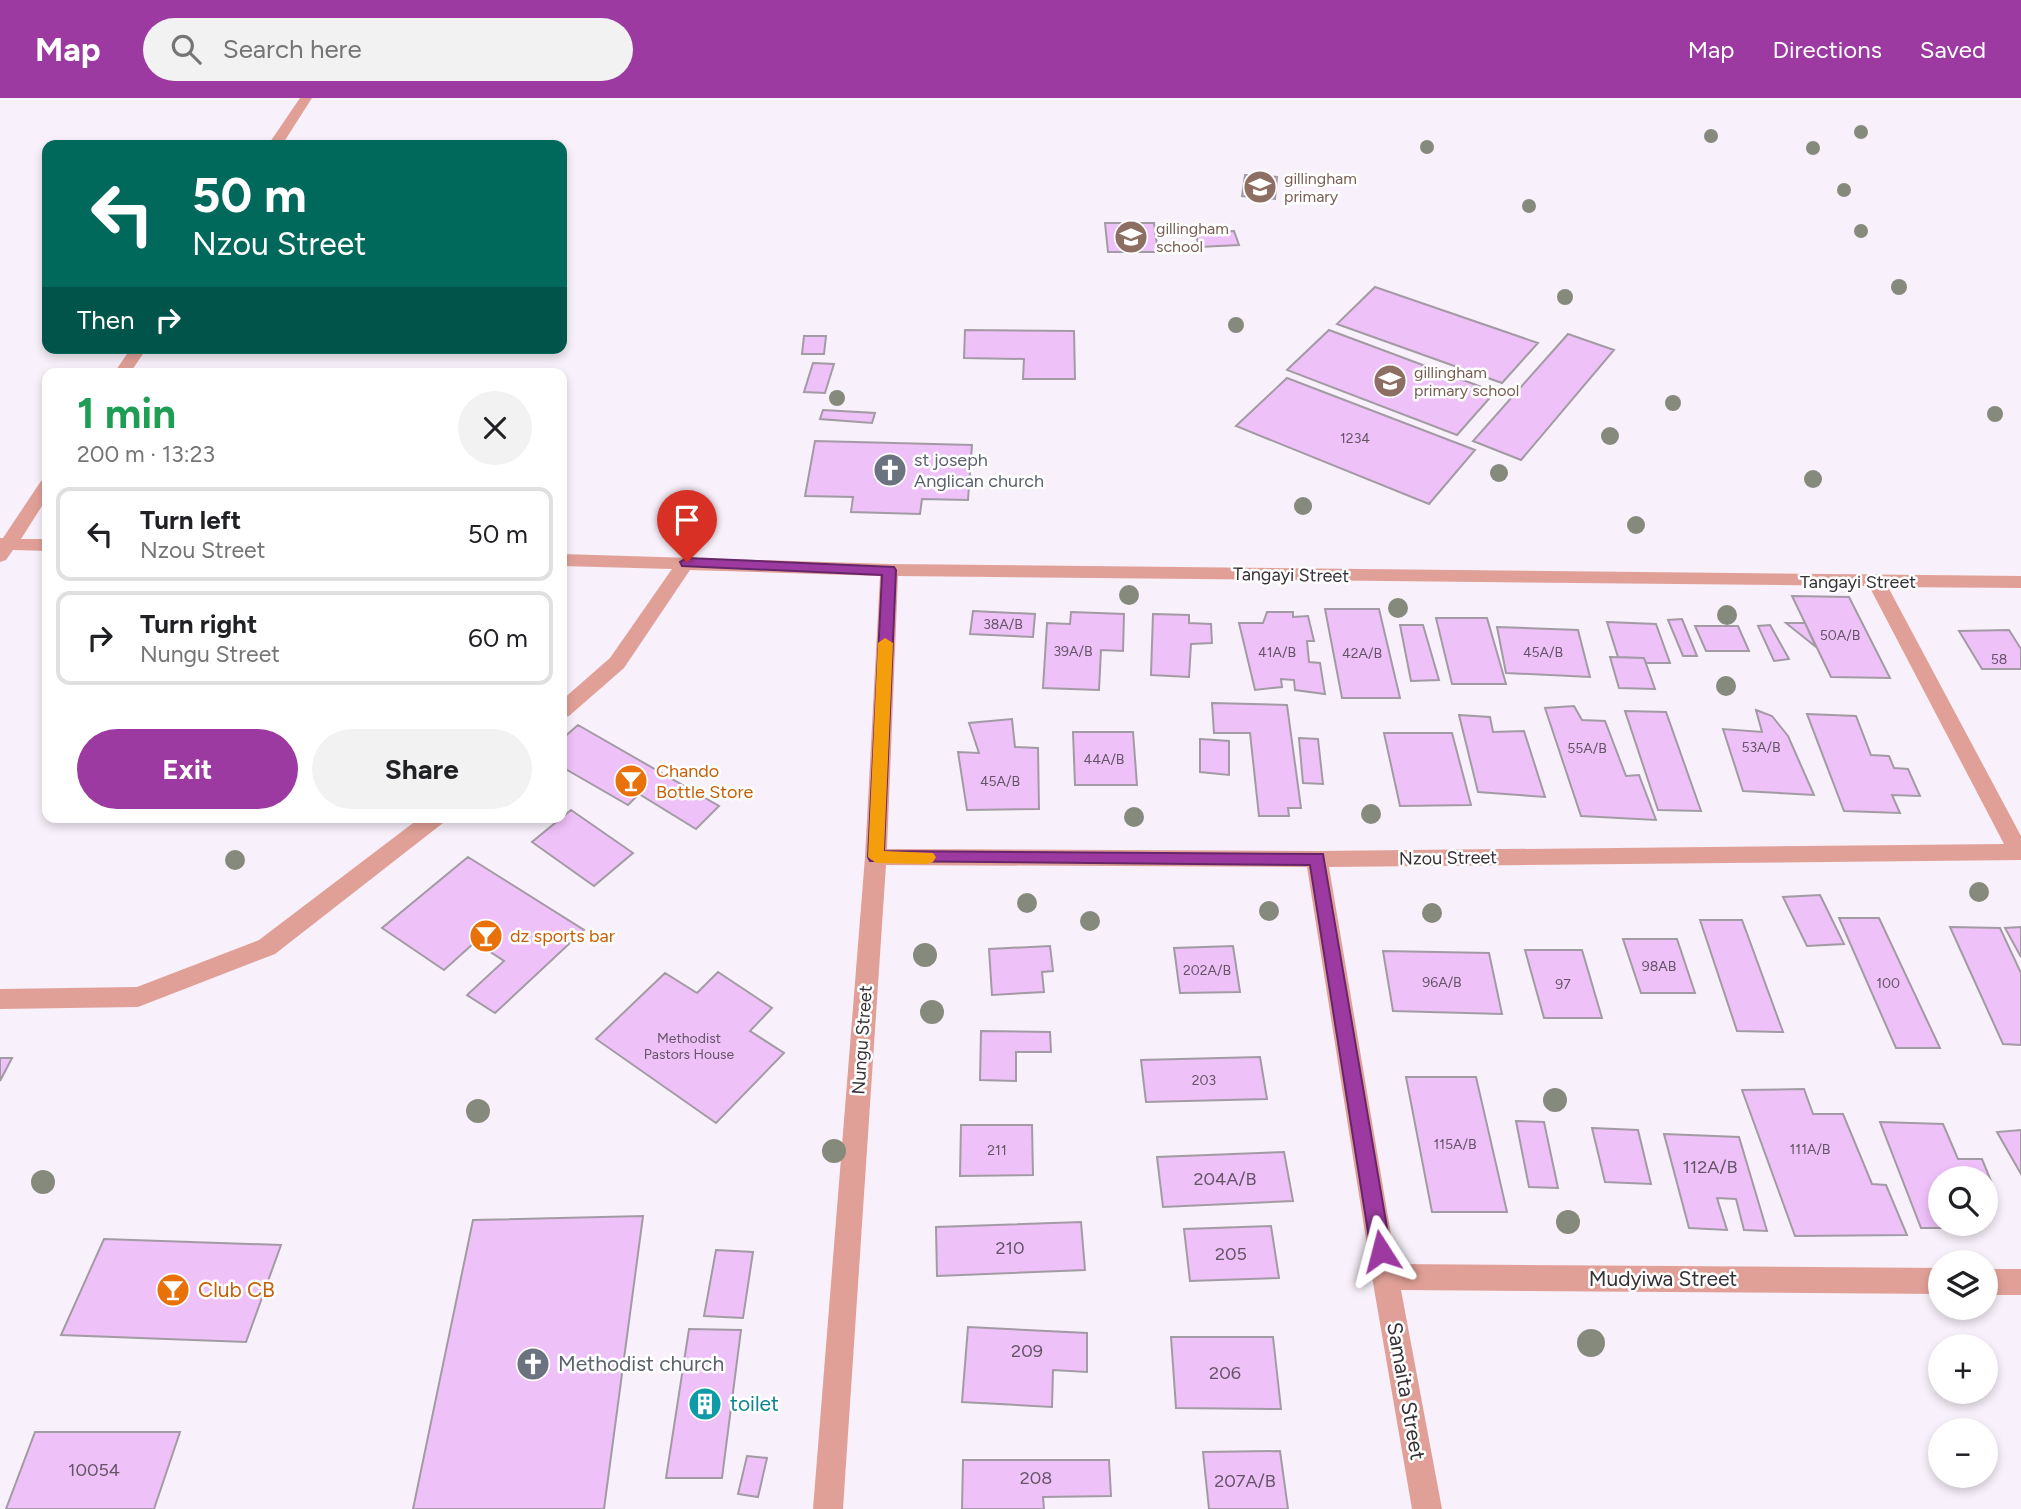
<!DOCTYPE html>
<html lang="en">
<head>
<meta charset="utf-8">
<style>
	:root { --surface:#fff; --page:#f2f2f2; --text:#202124; --muted:#757577; --line:#e0e0e0; --accent:#9d3aa1 }
	body { margin:0; font-family:Figtree,sans-serif; background:var(--page); color:var(--text); height:100vh; display:flex; flex-direction:column; font-size:26px; white-space:nowrap }
	* { box-sizing:border-box; margin:0 }
	p { font-size:23px; color:var(--muted) }
	.icon { flex:none; width:38px; height:38px; fill:none; stroke:currentColor; stroke-width:2; stroke-linecap:round; stroke-linejoin:round }
	.map { position:relative; flex:1; overflow:hidden }
	.panel { position:absolute; left:42px; top:270px; width:525px; height:455px; display:flex; flex-direction:column; background:var(--surface); border-radius:14px; box-shadow:0 4px 10px #0003 }
	.panel>* { flex:none }
	.hud { position:absolute; left:42px; top:42px; width:525px; height:214px; border-radius:14px; box-shadow:0 4px 10px #0003; background:#00695c; color:#fff; overflow:hidden }
	.fabs { position:absolute; left:1928px; top:1068px; display:grid; gap:14px }
	.fabs a { display:grid; place-items:center; width:70px; height:70px; border-radius:50%; background:var(--surface); box-shadow:0 4px 10px #0003; font-size:35px }
	.pin { position:absolute; display:grid; place-items:center; width:60px; height:60px; color:#fff; margin:-72px -30px; border-radius:50% 50% 50% 0; rotate:-45deg; box-shadow:0 0 7px #0007 }
	.pin .icon { rotate:45deg }
	.me { position:absolute; width:77px; margin:-38px; rotate:351deg; stroke-linejoin:round; filter:drop-shadow(0 0 5px #0008) }
	.turn { display:flex; align-items:center; gap:24px; height:147px; padding:0 35px; font-size:32px }
	.turn .icon { width:91px; height:91px; stroke-width:2.5 }
	.turn b { display:block; font-size:49px; line-height:60px }
	.then { display:flex; align-items:center; height:66px; padding:0 35px; background:#0003; gap:14px; font-size:26px }
	.round { display:grid; place-items:center; flex:none; width:74px; height:74px; border-radius:37px; background:var(--page) }
	.headline { display:flex; align-items:center; justify-content:space-between; height:119px; padding:0 35px }
	h1 { font-size:42px; font-weight:700; line-height:52px; color:#1e9e55 }
	.cta { display:flex; gap:14px; margin-top:auto; padding:14px 35px }
	.cta a { flex:1; height:80px; border-radius:42px; background:var(--accent); color:#fff; font-size:28px; font-weight:700; line-height:80px; text-align:center }
	.cta a+a { background:var(--page); color:var(--text) }
	ul { padding:0; list-style:none }
	li { display:flex; align-items:center; gap:21px; height:94px; margin:0 14px 10px; padding:0 21px; border:4px solid var(--line); border-radius:14px }
	li div { flex:1 }
	li b { display:block; font-size:26px }
	li em { font-style:normal }
	header { display:flex; align-items:center; gap:42px; box-sizing:border-box; height:98px; padding:0 35px; background:var(--accent); color:#fff }
	header strong { font-size:33px }
	nav { display:flex; gap:38px; margin-inline-start:auto; font-size:24px }
	.search { width:490px; height:63px; background:var(--page); display:flex; align-items:center; gap:18px; box-sizing:border-box; padding:0 24px; border-radius:38px; color:var(--muted); font-size:26px }
	.map>svg:first-child { display:block }
</style>
</head>
<body>
<header>
<strong>Map</strong>
<div class="search"><svg class="icon" aria-label="search" viewBox="0 0 24 24"><circle cx="10" cy="10" r="6"/><path d="M15 15l6 6"/></svg>Search here</div>
<nav><a>Map</a><a>Directions</a><a>Saved</a></nav>
</header>
<div class="map">
<svg width="2021" height="1411" viewBox="0 0 2021 1411">
	<rect width="100%" height="100%" fill="#f8f0fa"/>
	<path fill="#efc1f9" stroke="#a39ba4" stroke-width="2" d="M1245,77L1277,79L1275,101L1242,98Z
		M1105,125H1154L1158,154H1108Z
		M1214,128L1216,134L1234,133L1239,147L1199,149L1194,129Z
		M1375,189L1538,245L1502,285L1337,226Z
		M965,232L1074,233L1075,281H1023L1024,261L964,260Z
		M1329,232L1495,294L1457,337L1287,272Z
		M1568,236L1614,252L1521,362L1473,343Z
		M804,238H826L824,256H802Z
		M813,265L834,266L825,295L804,294Z
		M1287,280L1475,352L1429,406L1236,328Z
		M823,312L875,315L872,325L820,321Z
		M815,343L972,347L968,402L922,401L920,416L851,414L853,399L805,398Z
		M1792,498L1849,499L1890,580L1831,579Z
		M1325,511H1379L1400,600H1342Z
		M973,513L1035,516L1033,539L970,536Z
		M1071,514L1124,516L1123,553L1101,552L1099,592L1043,590L1047,525L1070,526Z
		M1267,514H1293V519L1308,518L1314,543H1307L1309,564L1320,565L1325,596L1295,592L1294,582L1281,581L1282,589L1255,592L1239,525H1263Z
		M1153,516L1189,517V525L1211,526L1212,545L1191,546L1189,579L1151,577Z
		M1436,520H1487L1506,586H1452Z
		M1682,521L1697,558H1683L1668,522Z
		M1607,524L1656,526L1670,565H1646L1644,560L1618,559Z
		M1786,525H1805L1816,549Z
		M1400,527H1423L1439,582L1411,583Z
		M1770,527L1789,561L1774,563L1758,528Z
		M1695,528H1738L1749,553H1706Z
		M1497,529L1578,532L1590,579L1506,575Z
		M2009,532L2021,551V571H1982L1959,533Z
		M1610,559L1644,560L1655,591L1619,590Z
		M1212,605L1287,607L1301,710H1288L1289,718H1259L1250,635H1214Z
		M1574,608L1582,622L1605,623L1626,678L1639,677L1656,722L1581,718L1545,610Z
		M1756,612L1772,618L1788,638L1814,697L1743,693L1723,631L1762,634Z
		M1625,613L1666,614L1701,713L1658,712Z
		M1807,616L1856,618L1871,657L1889,658L1894,670L1908,671L1920,698L1892,697L1900,715L1844,713Z
		M1459,617L1490,619L1493,634L1524,633L1545,699L1478,694Z
		M1012,621L1015,649L1038,650L1039,711L967,712L958,654L979,655L969,625Z
		M578,627L719,708L696,731L639,696L628,707L562,669V641Z
		M1073,634H1133L1137,687H1075Z
		M1384,635H1452L1471,707L1400,708Z
		M1299,640L1318,641L1323,686L1303,685Z
		M1200,641L1229,643V677L1200,674Z
		M571,712L633,755L594,788L532,744Z
		M468,759L584,832L495,915L467,897L504,863L475,844L444,872L382,830Z
		M1820,797L1844,846L1807,848L1783,799Z
		M1839,820H1879L1940,950H1896Z
		M1700,822H1742L1783,934L1737,933Z
		M1950,829L2000,830L2021,875V947L2003,946Z
		M2021,829V859L2005,830Z
		M1623,841H1677L1695,895H1641Z
		M1050,848L1053,873L1042,874L1044,894L992,897L989,851Z
		M1233,848L1240,894L1180,895L1174,850Z
		M1525,852H1582L1602,920H1544Z
		M1383,853L1489,855L1502,916L1393,913Z
		M718,874L772,910L750,933L784,955L716,1025L596,941L665,875L697,895Z
		M981,933L1050,934L1051,954H1016V983L980,982Z
		M1260,959L1267,1001L1146,1004L1141,962Z
		M0,960H12L0,983Z
		M1406,979H1476L1507,1114H1432Z
		M1804,991L1813,1016H1843L1872,1086L1886,1087L1907,1137L1795,1138L1742,992Z
		M1516,1023L1544,1024L1558,1090L1529,1089Z
		M1880,1024L1943,1026L1958,1061H1982L1993,1088H1986V1080H1941V1125H1961L1963,1130H1921Z
		M961,1027H1032L1033,1077L960,1078Z
		M1592,1030L1638,1032L1651,1086L1605,1084Z
		M2021,1032V1076L1997,1034Z
		M1664,1036L1739,1039L1767,1133L1744,1132L1736,1101L1717,1100L1727,1132L1689,1130Z
		M1284,1054L1293,1103L1163,1109L1157,1059Z
		M643,1118L604,1411H413L473,1122Z
		M1081,1124L1085,1172L937,1178L936,1129Z
		M1271,1128L1279,1180L1190,1183L1184,1131Z
		M104,1141L281,1147L246,1244L61,1237Z
		M716,1152L753,1154L743,1220L704,1218Z
		M968,1229L1087,1235V1274L1053,1272L1052,1309L962,1304Z
		M689,1231L741,1232L722,1380H666Z
		M1171,1239H1273L1281,1311L1176,1310Z
		M35,1334H180L154,1411H6Z
		M1280,1353L1288,1411H1209L1203,1354Z
		M747,1358L767,1360L758,1399L738,1396Z
		M963,1362H1109L1111,1398L1043,1399L1044,1411H962Z"/>
	<g fill="none" stroke-linecap="round" stroke-linejoin="round">
		<path fill="#e0a097" fill-rule="evenodd" d="M300,0H312L282,47H268Z
			M131,250H147L130,275H114Z
			M47,382V400L21,441H47V453L13,452L6,462L0,464V440H3L41,383Z
			M562,456L889,466L2021,478V490L1888,489L2021,738V762L1329,769L1396,1166L1941,1170V1196L1401,1192L1442,1411H1412L1372,1179L1307,769L886,767L843,1411H813L865,759L880,478L690,472L624,570L569,618L562,620V602L610,560L672,471L562,468ZM898,478L1869,488L2004,746L1317,753L887,751Z
			M421,719H446L443,725L275,856L138,909L0,911V891L137,889L259,842Z
			M1986,1171H2021V1197H1986Z"/>
	</g>
	<g fill="#868a7c">
		<circle cx="1861" cy="34" r="7"/>
		<circle cx="1711" cy="38" r="7"/>
		<circle cx="1427" cy="49" r="7"/>
		<circle cx="1813" cy="50" r="7"/>
		<circle cx="1844" cy="92" r="7"/>
		<circle cx="1529" cy="108" r="7"/>
		<circle cx="1861" cy="133" r="7"/>
		<circle cx="1899" cy="189" r="8"/>
		<circle cx="1565" cy="199" r="8"/>
		<circle cx="1236" cy="227" r="8"/>
		<circle cx="837" cy="300" r="8"/>
		<circle cx="1673" cy="305" r="8"/>
		<circle cx="1995" cy="316" r="8"/>
		<circle cx="1610" cy="338" r="9"/>
		<circle cx="1499" cy="375" r="9"/>
		<circle cx="1813" cy="381" r="9"/>
		<circle cx="1303" cy="408" r="9"/>
		<circle cx="1636" cy="427" r="9"/>
		<circle cx="1129" cy="497" r="10"/>
		<circle cx="1398" cy="510" r="10"/>
		<circle cx="1727" cy="517" r="10"/>
		<circle cx="1726" cy="588" r="10"/>
		<circle cx="1371" cy="716" r="10"/>
		<circle cx="1134" cy="719" r="10"/>
		<circle cx="235" cy="762" r="10"/>
		<circle cx="1979" cy="794" r="10"/>
		<circle cx="1027" cy="805" r="10"/>
		<circle cx="1269" cy="813" r="10"/>
		<circle cx="1432" cy="815" r="10"/>
		<circle cx="1090" cy="823" r="10"/>
		<circle cx="925" cy="857" r="12"/>
		<circle cx="932" cy="914" r="12"/>
		<circle cx="1555" cy="1002" r="12"/>
		<circle cx="478" cy="1013" r="12"/>
		<circle cx="834" cy="1053" r="12"/>
		<circle cx="43" cy="1084" r="12"/>
		<circle cx="1568" cy="1124" r="12"/>
		<circle cx="1591" cy="1245" r="14"/>
	</g>
	<path fill="#9d3aa1" stroke="#662669" stroke-width="2" d="M687,460L894,469L896,472L884,753L1323,756L1391,1153L1388,1160L1381,1163L1374,1160L1371,1153L1310,767L870,763L868,759L882,477L682,468L680,464Z"/>
	<path fill="#f59e0b" d="M885,540L893,545L884,753L933,755L936,759L933,764L927,766L876,765L868,759L878,545Z"/>
	<defs>
		<symbol id="school-disc" viewBox="-11 -11 22 22"><circle r="9.5" fill="#8d6e63" stroke="#fff"/><path d="M0-5L7-2L0 1L-7-2ZM-4 1L0 2.5L4 1V4Q0 6-4 4Z" fill="#fff"/></symbol>
		<symbol id="church-disc" viewBox="-11 -11 22 22"><circle r="9.5" fill="#6b7280" stroke="#fff"/><path d="M-1.2-6h2.4v3.5h3.3v2.4h-3.3V6h-2.4V-.1h-3.3v-2.4h3.3Z" fill="#fff"/></symbol>
		<symbol id="bar-disc" viewBox="-11 -11 22 22"><circle r="9.5" fill="#e8710a" stroke="#fff"/><path d="M-6-5H6L.8 .8V4.5H3.5V6h-7V4.5H-.8V.8Z" fill="#fff"/></symbol>
		<symbol id="building-disc" viewBox="-11 -11 22 22"><circle r="9.5" fill="#0f9aa8" stroke="#fff"/><path d="M-4-6H4V6H1V3H-1V6H-4ZM-2.5-4.3h1.7v1.8h-1.7ZM.8-4.3h1.7v1.8H.8ZM-2.5-1h1.7V.8h-1.7ZM.8-1h1.7V.8H.8Z" fill="#fff"/></symbol>
	</defs>
	<g fill-rule="evenodd">
		<use href="#school-disc" x="1241" y="70" width="38" height="38"/>
		<use href="#school-disc" x="1112" y="120" width="38" height="38"/>
		<use href="#school-disc" x="1371" y="264" width="38" height="38"/>
		<use href="#church-disc" x="871" y="353" width="38" height="38"/>
		<use href="#bar-disc" x="612" y="664" width="38" height="38"/>
		<use href="#bar-disc" x="467" y="819" width="38" height="38"/>
		<use href="#bar-disc" x="154" y="1173" width="38" height="38"/>
		<use href="#church-disc" x="514" y="1247" width="38" height="38"/>
		<use href="#building-disc" x="686" y="1287" width="38" height="38"/>
	</g>
	<g text-anchor="middle" stroke-width="5" stroke-linejoin="round" paint-order="stroke">
		<g font-size="14" fill="#645566">
			<text x="1355" y="345">1234</text>
			<text x="1003" y="531">38A/B</text>
			<text x="1840" y="542">50A/B</text>
			<text x="1073" y="558">39A/B</text>
			<text x="1277" y="559">41A/B</text>
			<text x="1543" y="559">45A/B</text>
			<text x="1362" y="560">42A/B</text>
			<text x="1999" y="566">58</text>
			<text x="1761" y="654">53A/B</text>
			<text x="1587" y="655">55A/B</text>
			<text x="1104" y="666">44A/B</text>
			<text x="1000" y="688">45A/B</text>
			<text x="1659" y="873">98AB</text>
			<text x="1207" y="877">202A/B</text>
			<text x="1442" y="889">96A/B</text>
			<text x="1888" y="890">100</text>
			<text x="1563" y="891">97</text>
			<text x="689" y="945">Methodist<tspan x="689" dy="16">Pastors House</tspan></text>
			<text x="1204" y="987">203</text>
			<text x="1455" y="1051">115A/B</text>
			<text x="1810" y="1056">111A/B</text>
			<text x="997" y="1057">211</text>
		</g>
		<g font-size="16" fill="#785e54" stroke="#fff" text-anchor="start">
			<text x="1284" y="86">gillingham<tspan x="1284" dy="18">primary</tspan></text>
			<text x="1156" y="136">gillingham<tspan x="1156" dy="18">school</tspan></text>
			<text x="1414" y="280">gillingham<tspan x="1414" dy="18">primary school</tspan></text>
		</g>
		<g font-size="18" fill="#5b616d" stroke="#fff" text-anchor="start">
			<text x="914" y="368">st joseph<tspan x="914" dy="21">Anglican church</tspan></text>
		</g>
		<g font-size="18" fill="#353135" stroke="#fff">
			<text transform="translate(1291 477) rotate(1)" y="6">Tangayi Street</text>
			<text x="1858" y="490">Tangayi Street</text>
			<text transform="translate(1448 760) rotate(-1)" y="6">Nzou Street</text>
			<text transform="translate(862 942) rotate(-86)" y="6">Nungu Street</text>
		</g>
		<g font-size="18" fill="#c56008" stroke="#fff" text-anchor="start">
			<text x="656" y="679">Chando<tspan x="656" dy="21">Bottle Store</tspan></text>
			<text x="510" y="844">dz sports bar</text>
		</g>
		<g font-size="18" fill="#645566">
			<text x="1710" y="1075">112A/B</text>
			<text x="1225" y="1087">204A/B</text>
			<text x="1010" y="1156">210</text>
			<text x="1231" y="1162">205</text>
			<text x="1027" y="1259">209</text>
			<text x="1225" y="1281">206</text>
			<text x="94" y="1378">10054</text>
			<text x="1036" y="1386">208</text>
			<text x="1245" y="1389">207A/B</text>
		</g>
		<g font-size="21" fill="#353135" stroke="#fff">
			<text x="1663" y="1188">Mudyiwa Street</text>
			<text transform="translate(1406 1293) rotate(80)" y="7">Samaita Street</text>
		</g>
		<g font-size="21" fill="#c56008" stroke="#fff" text-anchor="start">
			<text x="198" y="1199">Club CB</text>
		</g>
		<g font-size="21" fill="#5b616d" stroke="#fff" text-anchor="start">
			<text x="558" y="1273">Methodist church</text>
		</g>
		<g font-size="21" fill="#0d838f" stroke="#fff" text-anchor="start">
			<text x="730" y="1313">toilet</text>
		</g>
	</g>
</svg>
<div class="fabs">
<a><svg class="icon" aria-label="search" viewBox="0 0 24 24"><circle cx="10" cy="10" r="6"/><path d="M15 15l6 6"/></svg></a>
<a><svg class="icon" aria-label="layers" viewBox="0 0 24 24"><path d="M12 4l9 5-9 5-9-5zM3 14l9 5 9-5"/></svg></a>
<a>+</a>
<a>−</a>
</div>
<div class="pin" style="left:687px;top:464px;background:#d93025"><svg class="icon" aria-label="arrive" viewBox="0 0 24 24"><path d="M6 21V4h12l-3 4 3 4H6"/></svg></div>
<svg class="me" style="left:1381px;top:1153px" viewBox="-20 -20 40 40"><path d="M0-17L14 15 0 8-14 15z" fill="#9d3aa1" stroke="#fff" stroke-width="4"/></svg>
<div class="hud">
<div class="turn"><svg class="icon" aria-label="left" viewBox="0 0 24 24"><path d="M17 20v-9H6M10 6l-5 5 5 5"/></svg><div><b>50 m</b>Nzou Street</div></div>
<div class="then">Then<svg class="icon" aria-label="right" viewBox="0 0 24 24"><path d="M7 20v-9h11M14 6l5 5-5 5"/></svg></div>
</div>
<section class="panel">
<div class="headline"><div><h1>1 min</h1><p>200 m · 13:23</p></div><a class="round"><svg class="icon" aria-label="close" viewBox="0 0 24 24"><path d="M6 6l12 12M18 6L6 18"/></svg></a></div>
<ul>
<li><svg class="icon" aria-label="left" viewBox="0 0 24 24"><path d="M17 20v-9H6M10 6l-5 5 5 5"/></svg><div><b>Turn left</b><p>Nzou Street</p></div><em>50 m</em></li>
<li><svg class="icon" aria-label="right" viewBox="0 0 24 24"><path d="M7 20v-9h11M14 6l5 5-5 5"/></svg><div><b>Turn right</b><p>Nungu Street</p></div><em>60 m</em></li>
</ul>
<div class="cta"><a>Exit</a><a>Share</a></div>
</section>
</div>
</body>
</html>
